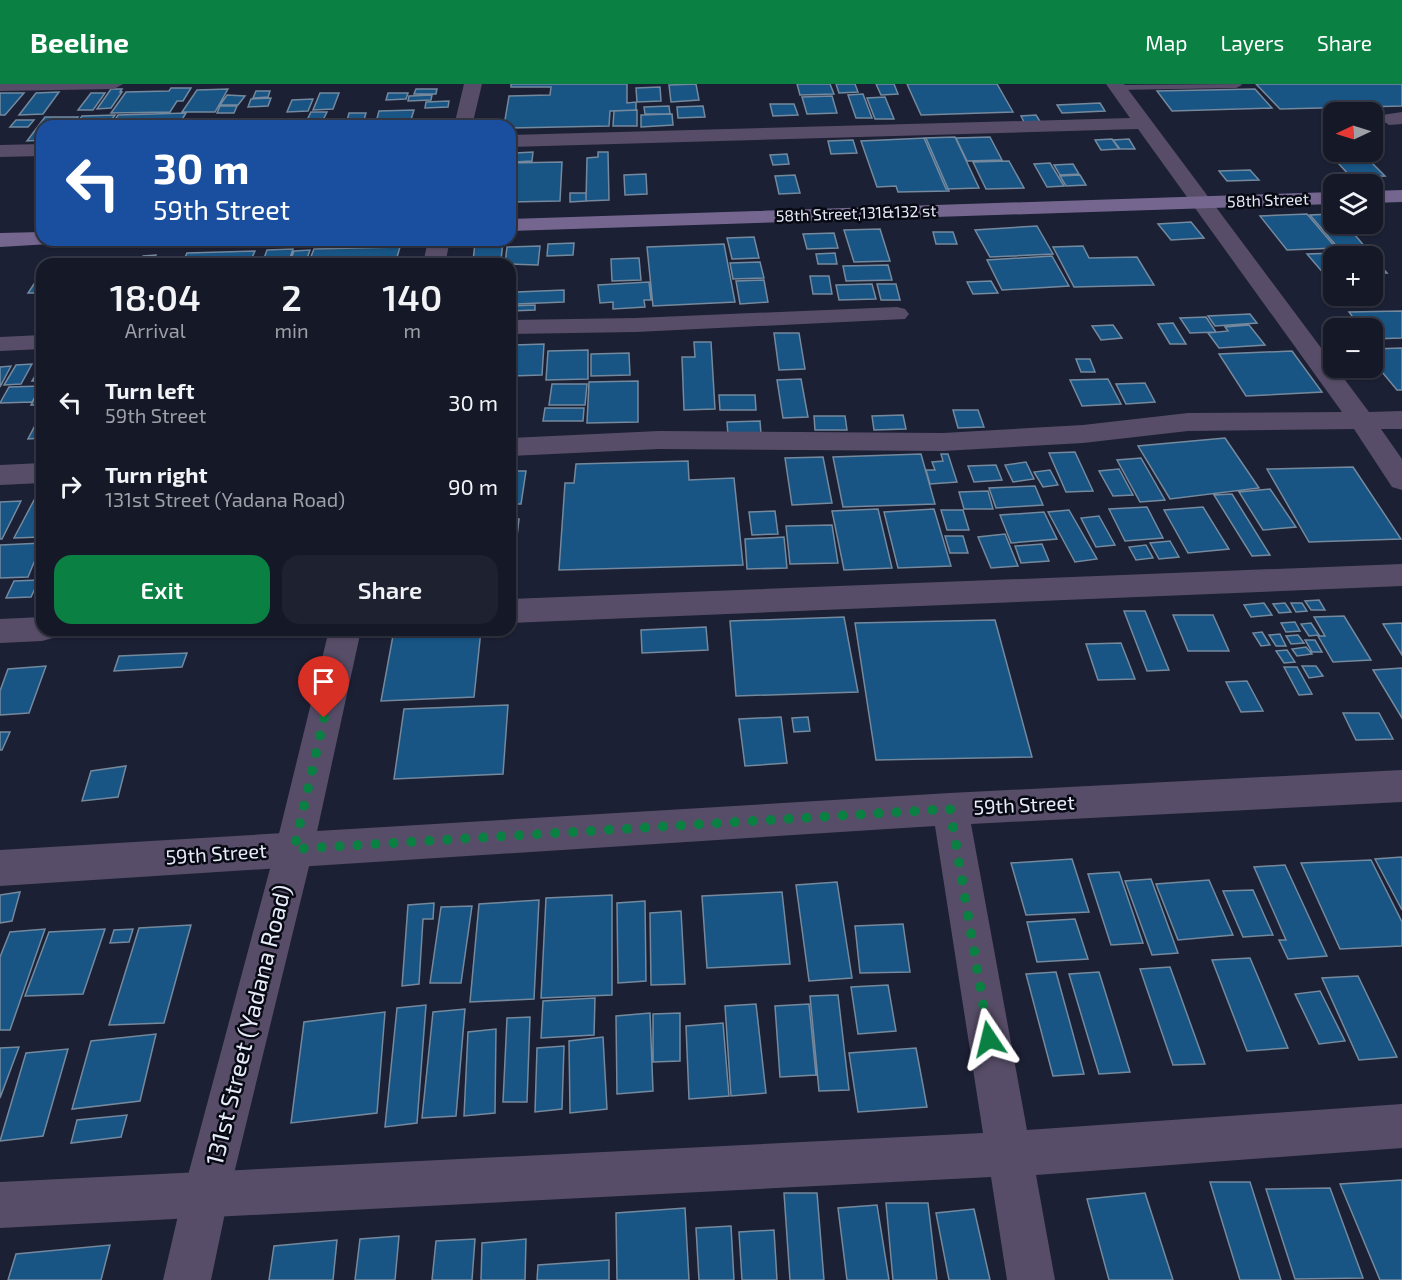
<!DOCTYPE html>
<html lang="en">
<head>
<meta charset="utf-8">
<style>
	:root { --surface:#151827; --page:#1e212f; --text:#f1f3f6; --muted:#9da0a7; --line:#343744; --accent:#0b8043 }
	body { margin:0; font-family:"Exo 2",sans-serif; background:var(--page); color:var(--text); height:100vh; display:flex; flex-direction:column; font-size:22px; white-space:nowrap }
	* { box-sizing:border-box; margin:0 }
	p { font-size:20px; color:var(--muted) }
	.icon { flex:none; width:33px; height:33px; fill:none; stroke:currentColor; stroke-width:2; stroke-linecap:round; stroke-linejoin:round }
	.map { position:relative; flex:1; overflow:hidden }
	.sheet { position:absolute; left:36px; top:174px; width:480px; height:378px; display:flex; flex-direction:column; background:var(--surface); border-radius:18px; box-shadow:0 2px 4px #0004,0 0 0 2px var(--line) }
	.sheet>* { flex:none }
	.guide { position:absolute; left:36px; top:36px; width:480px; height:126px; border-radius:18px; box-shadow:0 2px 4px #0004,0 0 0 2px var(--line); background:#1a4fa0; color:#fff; overflow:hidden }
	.needle { width:39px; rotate:266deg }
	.fabs { position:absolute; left:1323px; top:18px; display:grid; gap:12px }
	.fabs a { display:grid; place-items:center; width:60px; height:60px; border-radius:12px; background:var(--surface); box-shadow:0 2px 4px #0004,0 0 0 2px var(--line); font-size:30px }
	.pin { position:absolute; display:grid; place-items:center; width:51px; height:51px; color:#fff; margin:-62px -26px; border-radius:50% 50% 50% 0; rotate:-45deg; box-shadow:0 0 6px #0007 }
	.pin .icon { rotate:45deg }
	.me { position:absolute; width:66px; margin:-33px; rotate:350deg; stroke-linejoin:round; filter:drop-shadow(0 0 4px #0008) }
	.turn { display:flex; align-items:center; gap:21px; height:126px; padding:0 18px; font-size:27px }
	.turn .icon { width:78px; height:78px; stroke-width:2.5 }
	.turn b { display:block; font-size:42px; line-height:51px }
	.eta { display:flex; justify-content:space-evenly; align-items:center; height:102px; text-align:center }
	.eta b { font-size:36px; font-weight:600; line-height:42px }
	.cta { display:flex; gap:12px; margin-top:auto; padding:12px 18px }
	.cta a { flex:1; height:69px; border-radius:18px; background:var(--accent); color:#fff; font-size:24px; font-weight:600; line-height:69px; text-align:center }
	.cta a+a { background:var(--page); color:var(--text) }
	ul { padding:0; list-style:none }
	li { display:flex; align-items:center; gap:18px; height:84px; padding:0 18px }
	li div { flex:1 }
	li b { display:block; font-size:22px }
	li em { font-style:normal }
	header { display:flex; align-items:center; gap:36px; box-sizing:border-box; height:84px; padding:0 30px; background:var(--accent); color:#fff }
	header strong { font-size:28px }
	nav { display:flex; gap:33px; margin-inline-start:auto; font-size:21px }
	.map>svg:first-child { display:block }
</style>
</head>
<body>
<header>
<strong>Beeline</strong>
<nav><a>Map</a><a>Layers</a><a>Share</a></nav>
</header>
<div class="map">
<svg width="1402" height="1196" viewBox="0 0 1402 1196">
	<rect width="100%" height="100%" fill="#1c2034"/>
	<path fill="#185484" stroke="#74899d" stroke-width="1.5" d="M511,0H627V19L636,18V26L610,27L609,42L510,44L504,42L509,12L550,11L551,3H511Z
		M696,0L699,16L671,18L669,1Z
		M797,0H830L834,10L800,11Z
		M836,0H855L858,8L839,9Z
		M876,0H894L898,10L881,11Z
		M907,0H997L1013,28L921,31Z
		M1256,0H1402V22L1280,25Z
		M660,3L661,17L637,18L636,4Z
		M171,4H191L183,17H177L170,28L111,29L126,8L169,7Z
		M111,5H122L120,8H122L111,24L97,25Z
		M228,5L215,28H182L197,6Z
		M416,5H437L436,10H414Z
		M1255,5L1272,24L1172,27L1157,7Z
		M256,7H270L268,13L253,14Z
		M59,8L43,30L19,31L36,9Z
		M0,9H24L5,31H0Z
		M91,9H105L93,26H78Z
		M320,9H339L333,25L313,26Z
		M388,9H408L406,15L386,16Z
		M863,10L872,34H856L848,11Z
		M227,11L245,12L238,21H220Z
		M432,11L431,16L408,17L409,12Z
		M832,12L837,29L807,30L802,13Z
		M885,13L894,35H875L867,14Z
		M271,14L268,22L248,23L251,15Z
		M313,15L308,27L287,28L292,16Z
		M449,17L448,23L425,24L426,18Z
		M1100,19L1105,27L1062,29L1057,21Z
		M770,20H794L798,31L773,32Z
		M220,22H237L234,29H217Z
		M669,22L670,30H645L644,23Z
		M703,22L705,33L678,34L677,23Z
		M414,26L409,42H375L379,27Z
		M637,26V42H613L614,27Z
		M311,28H327L322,38H306Z
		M186,29L178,42H111L118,31Z
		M349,29H366L364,36L347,37Z
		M672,30L673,41L641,43V31Z
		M115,31L107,42H75L82,32Z
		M1036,31L1041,39L1025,40L1021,32Z
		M45,33H78L71,42H42V56L27,57Z
		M16,36H34L28,43H10Z
		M955,53L979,104L946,105L924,54Z
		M990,53L1002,76L967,77L956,54Z
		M926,54L949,107L898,108L896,102L877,103L861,57Z
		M1112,55L1119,65L1101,66L1095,56Z
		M1129,55L1135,65H1120L1113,56Z
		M853,56L857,69L831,70L828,57Z
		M533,68L532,77L515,78V69Z
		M598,68H608L609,116L586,117L587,74L598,73Z
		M787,70L789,80L773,81L770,71Z
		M1009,77L1024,104L986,105L973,78Z
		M562,78L560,117L510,118V79Z
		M1371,78L1385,92L1351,93L1338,79Z
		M1050,79L1064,102L1047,103L1034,80Z
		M1073,80L1079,90L1060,91L1054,81Z
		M1250,86L1259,96L1227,97L1219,87Z
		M646,90L647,110L625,111L624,91Z
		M795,91L800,109L779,110L775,92Z
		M1080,91L1086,101L1066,102L1060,92Z
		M570,109H586V117L570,118Z
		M1307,130L1336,164L1287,166L1260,132Z
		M1331,130L1334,140L1349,144L1366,164L1339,165L1310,131Z
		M1191,138L1204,154L1171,156L1158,140Z
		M1037,142L1053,170L990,173L975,146Z
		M880,145L890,177L854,178L844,146Z
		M933,148H953L957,160H936Z
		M834,149L838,164L807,165L803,150Z
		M754,153L759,174L732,175L727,154Z
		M503,158L501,176L473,177L475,159Z
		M574,159L573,171L547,172L548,160Z
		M724,160L735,218L653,222L647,163Z
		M540,162L538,181L505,180L507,163Z
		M1083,162L1089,174L1137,173L1154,201L1074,203L1053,163Z
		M400,163L395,180H308L314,165Z
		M293,165L288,180H262L267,166Z
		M310,166L305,180H289L294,167Z
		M255,167L249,180H182L187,169Z
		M1368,168L1387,189H1372V172H1334V191H1325L1307,170Z
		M835,169L837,180H818L816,170Z
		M156,171L152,180H138L143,172Z
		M1052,172L1069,202L1002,206L987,176Z
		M639,174L641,196L612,197L611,175Z
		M760,178L764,194L733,195L730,179Z
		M888,181L892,196L846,197L843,182Z
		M42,188V209H28Z
		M810,192H829L832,210H813Z
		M764,196L768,218L740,220L736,197Z
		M991,197L998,209L973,210L967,198Z
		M649,198L651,216H644L645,223L613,225V218L600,219L598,201Z
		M872,200L876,215L839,216L836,201Z
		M877,200H896L900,216H881Z
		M564,206V218L516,220L517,208Z
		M535,221V226L510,227V222Z
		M1402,227V254L1372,255V244H1361L1349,228Z
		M1250,230L1257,239L1215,242L1208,232Z
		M1206,233L1216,248L1190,249L1180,234Z
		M1173,239L1186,260H1170L1158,240Z
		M1113,241L1122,254L1101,256L1092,242Z
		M1249,241L1265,261L1219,264L1208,249L1228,247L1225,243Z
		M774,249H799L805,285L779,286Z
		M694,258H711L715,325L684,326L682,273H695Z
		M544,260L542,291L512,292L515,261Z
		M1402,264V306H1397L1372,276V265Z
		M588,266V295L546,296L548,267Z
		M1292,267L1322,308L1246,312L1219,270Z
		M629,269L630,291L591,292V270Z
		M1076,275H1090L1095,288H1081Z
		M32,280L21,300L4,301L16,281Z
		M11,282L0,303V283Z
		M42,283V297H32L40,284Z
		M801,295L808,333L783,334L777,296Z
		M1108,295L1121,320L1082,322L1070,296Z
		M638,297V338L587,339L589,298Z
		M1145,299L1155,318L1126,320L1116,300Z
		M552,300H587L585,321H549Z
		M42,301V321H31Z
		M41,302L32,318L0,319L9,303Z
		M719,311H755L756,326H720Z
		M545,324H584L583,337H543Z
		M953,326H978L984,343L958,344Z
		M42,328V354L28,355Z
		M903,331L906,345L874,346L872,332Z
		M814,332H845L847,346H815Z
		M760,337L761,350L728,351L727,338Z
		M1225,354L1259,404L1170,415L1138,362Z
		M1075,368L1093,407L1066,408L1049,369Z
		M921,370L935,420L843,423L833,373Z
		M941,370H948L957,398L930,400L926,386H935L932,378L943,377Z
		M823,373L832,419L792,421L785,374Z
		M1141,374L1165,416L1140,418L1117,376Z
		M688,377L689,396L734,394L743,481L559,486L565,399H574L576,380Z
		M1026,378L1034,395L1013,398L1005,381Z
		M996,381L1002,396L974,398L968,382Z
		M1353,383L1401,455L1309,458L1267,385Z
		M1119,385L1133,411L1113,412L1099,387Z
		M1050,386L1058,401L1043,403L1034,388Z
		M510,387H526L521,420H510Z
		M42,401V453L14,454Z
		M1035,402L1043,421L996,424L989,404Z
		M1270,405L1296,443L1263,446L1239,408Z
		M988,407L993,425H964L959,408Z
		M1232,410L1270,471L1252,472L1214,411Z
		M21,417L2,455H0V418Z
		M1147,423L1163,454L1125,457L1109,425Z
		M1203,423L1229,465L1188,469L1164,426Z
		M878,425L892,484L844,486L832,427Z
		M934,425L951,482L898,484L884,428Z
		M941,426H963L969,446H947Z
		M1069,426L1097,475L1075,478L1048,428Z
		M775,427L778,450L752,451L749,428Z
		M1044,428L1057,455L1011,459L1000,431Z
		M1099,432L1115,461L1096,463L1081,434Z
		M510,435H519L515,470H510Z
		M832,441L838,479L790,480L786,442Z
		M1005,450L1018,482L991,484L978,453Z
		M945,452H963L968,469H950Z
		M784,453L787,484L747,485L745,455Z
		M1170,457L1179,473L1159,475L1150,459Z
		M42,459L28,493L0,494V461Z
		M1042,460L1049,477L1021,479L1015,462Z
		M1146,461L1153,474L1136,476L1129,463Z
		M39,496L31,513L6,514L14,497Z
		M1319,516L1325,526H1311L1305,517Z
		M1264,519L1272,531L1251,533L1244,521Z
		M1285,519L1291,528L1279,529L1273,520Z
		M1291,519H1302L1307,527L1296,528Z
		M1124,527H1145L1169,586L1147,587Z
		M1173,531H1213L1229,567H1188Z
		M1344,532L1371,576L1333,578L1318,552H1325L1314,533Z
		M844,533L858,608L736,612L730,537Z
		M995,536L1032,673L876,676L855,539Z
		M1295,538L1300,547L1286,548L1281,539Z
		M1311,539L1319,551L1309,552L1301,540Z
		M1402,539V571L1383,540Z
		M706,543L708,566L642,569L641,546Z
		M394,546H481L474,613L381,617Z
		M1262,548L1270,561L1261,562L1253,549Z
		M1280,550L1286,562H1276L1269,551Z
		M1298,551L1304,559L1291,560L1286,552Z
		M1305,556H1315L1322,568H1312Z
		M1121,559L1135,595L1098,596L1086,560Z
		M1306,563L1312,570L1297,572L1292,565Z
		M1287,566L1295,578L1284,579L1276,567Z
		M187,569L182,583L114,587L119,572Z
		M46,582L29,629L0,631V607L8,585Z
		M1302,582H1316L1323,592L1309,594Z
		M1284,583H1297L1312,610L1299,611Z
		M1402,584V634L1373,586Z
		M1247,597L1263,627L1241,628L1226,598Z
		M508,621L503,690L394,695L404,625Z
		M1343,629H1379L1393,655L1356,656Z
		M781,633L787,679L745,682L739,635Z
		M808,633L810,647L794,648L792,634Z
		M0,648H10L2,666H0Z
		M126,682L118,713L82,717L91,687Z
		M1402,773V826L1375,775Z
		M1072,775L1089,828L1026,831L1011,779Z
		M1371,776L1402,838V862L1340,865L1301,779Z
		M1285,781L1327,872L1288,875L1279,856H1286L1254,783Z
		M1119,788L1143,859L1111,861L1088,790Z
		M1151,795L1178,869L1152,871L1125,797Z
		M1209,796L1233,851L1178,856L1156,800Z
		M837,798L852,894L809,897L796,801Z
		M1253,806L1273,851L1243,853L1223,807Z
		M20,808L12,837L0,839V811Z
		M782,808L790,880L707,884L702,812Z
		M612,811V911L541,914L546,814Z
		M539,816L534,915L470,918L479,820Z
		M645,817L646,897L618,899L617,819Z
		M434,819L433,835H423L419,900L402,902L408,821Z
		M472,822L461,899H430L441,823Z
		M681,827L685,900L651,901L650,829Z
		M1075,835L1088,875L1037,878L1027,838Z
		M903,840L910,888L860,889L855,842Z
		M191,841L164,939L109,941L139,844Z
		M45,845L10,946H0V873L10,848Z
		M105,845L83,910L25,912L49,848Z
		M133,845L129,858L110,859L114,846Z
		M1250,874L1288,964L1247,967L1212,876Z
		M1170,883L1205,980L1173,981L1140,885Z
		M1056,888L1084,990L1053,992L1026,890Z
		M1099,888L1130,988L1099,990L1069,890Z
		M1358,892L1397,973L1359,976L1322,894Z
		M888,901L896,947L858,950L851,903Z
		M1320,907L1345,957L1319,960L1295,910Z
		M838,911L849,1006L819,1007L810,912Z
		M595,914L594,951L541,954L543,917Z
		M756,920L766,1009L731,1012L725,922Z
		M809,920L816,991L780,993L775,922Z
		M426,921L417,1039L385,1043L397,924Z
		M465,925L456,1032L422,1034L433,928Z
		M385,928L377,1029L291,1039L304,938Z
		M650,929L653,1007L617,1010L616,932Z
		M680,929V977L653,978V930Z
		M530,933L527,1018H503L507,934Z
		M723,939L729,1012L689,1015L686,942Z
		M496,945L495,1029L464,1032L468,948Z
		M156,950L140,1017L72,1025L91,957Z
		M603,953L607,1025L570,1029L569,957Z
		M564,962L562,1025L535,1028L537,964Z
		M19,963L0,1014V964Z
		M916,964L927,1023L858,1028L849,969Z
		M68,965L43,1052L0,1057L26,969Z
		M127,1031L121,1053L71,1059L77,1036Z
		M1402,1096V1196H1380L1340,1100Z
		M1210,1098H1250L1281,1196H1240Z
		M1330,1104L1363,1194L1295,1195L1266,1105Z
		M784,1109H817L824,1196H790Z
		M1145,1109L1173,1196H1109L1087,1115Z
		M886,1119H928L937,1196H893Z
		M877,1121L889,1196H847L838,1124Z
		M685,1124L689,1196H617L616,1129Z
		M974,1125L990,1196H949L936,1129Z
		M731,1142L734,1196H699L696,1144Z
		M774,1146L777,1196H742L739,1148Z
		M399,1152L395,1196H355L360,1155Z
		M475,1155L472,1196H432L436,1157Z
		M526,1155L525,1196H481L482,1159Z
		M337,1156L333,1196H269L274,1162Z
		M110,1161L101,1196H8L16,1170Z
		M609,1176V1196H537L538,1181Z"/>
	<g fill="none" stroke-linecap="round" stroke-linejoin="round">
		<path fill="#574d68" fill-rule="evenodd" d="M1118,1L1241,0L1242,1L1236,4L1114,6V2Z"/>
		<path fill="#574d68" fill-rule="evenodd" d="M0,0H123L114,5L0,7Z
			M1106,0H1124L1369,328L1402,327V345H1381L1402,375V406L1392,403L1354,345L1188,347L1083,359L943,367L659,365L510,372V354L659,347L943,349L1083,341L1188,329L1342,328L1138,45L510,63V51L1130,34Z
			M1402,28V40L1389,41L1380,35L1382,31Z
			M42,60V72L0,73V61Z
			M897,223L905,225L909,230L905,235L636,248L510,250V236L636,234Z
			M42,251V265L0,267V253Z
			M42,379V399L0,401V381Z
			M1402,480V502L510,539V515Z
			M42,533V546H57L53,554L42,557L0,559V535Z
			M1402,686V718L971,740L1027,1046L1402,1020V1064L1036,1091L1055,1196H1007L991,1093L0,1144V1098L983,1049L935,742L0,802V766L950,709Z"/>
		<path fill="#574d68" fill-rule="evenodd" d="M464,0H482L472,42H454Z
			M428,156H450L445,180H423Z
			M329,546H361L313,766L229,1110L211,1196H163L183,1110L275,766Z"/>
		<path fill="#756690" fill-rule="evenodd" d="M1402,106V118L1372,119V107Z
			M1334,108V120L510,147V135Z
			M42,148V156H52L50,160L0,163V149Z"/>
	</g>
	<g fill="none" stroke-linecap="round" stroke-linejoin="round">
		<path stroke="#0b8043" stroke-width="10" stroke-dasharray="0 18" d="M324,634L294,765L950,725L989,955"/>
	</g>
	<g text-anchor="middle" stroke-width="5" stroke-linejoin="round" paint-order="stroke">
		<g font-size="16" fill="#e8ecfa" stroke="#080a13">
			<text transform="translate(1268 116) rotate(-2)" y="6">58th Street</text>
			<text transform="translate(856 129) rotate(-2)" y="6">58th Street,131&amp;132 st</text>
		</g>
		<g font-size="20" fill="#e8ecfa" stroke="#080a13">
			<text transform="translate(1024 721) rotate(-3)" y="7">59th Street</text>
			<text transform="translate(216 770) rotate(-4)" y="7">59th Street</text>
		</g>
		<g font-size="24" fill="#e8ecfa" stroke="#080a13">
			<text transform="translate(249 941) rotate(-76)" y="8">131st Street (Yadana Road)</text>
		</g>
	</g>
</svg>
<div class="fabs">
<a><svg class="needle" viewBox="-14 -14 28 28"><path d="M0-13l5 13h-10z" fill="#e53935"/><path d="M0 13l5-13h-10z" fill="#9da0a7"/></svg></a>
<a><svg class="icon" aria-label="layers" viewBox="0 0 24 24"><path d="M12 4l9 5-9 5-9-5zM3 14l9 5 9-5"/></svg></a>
<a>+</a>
<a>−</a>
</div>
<div class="pin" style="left:324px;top:634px;background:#d93025"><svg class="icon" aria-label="arrive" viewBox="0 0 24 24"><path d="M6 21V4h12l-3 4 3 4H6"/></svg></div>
<svg class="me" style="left:989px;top:955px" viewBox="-20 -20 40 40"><path d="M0-17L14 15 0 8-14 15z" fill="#0b8043" stroke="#fff" stroke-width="4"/></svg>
<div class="guide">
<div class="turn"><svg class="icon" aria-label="left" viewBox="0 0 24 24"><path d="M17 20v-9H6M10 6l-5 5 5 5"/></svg><div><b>30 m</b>59th Street</div></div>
</div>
<section class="sheet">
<div class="eta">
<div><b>18:04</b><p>Arrival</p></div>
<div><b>2</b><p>min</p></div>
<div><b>140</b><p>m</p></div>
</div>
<ul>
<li><svg class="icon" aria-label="left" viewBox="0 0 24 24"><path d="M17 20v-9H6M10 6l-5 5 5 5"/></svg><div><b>Turn left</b><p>59th Street</p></div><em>30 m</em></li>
<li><svg class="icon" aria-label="right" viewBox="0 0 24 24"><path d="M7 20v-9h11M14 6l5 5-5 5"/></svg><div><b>Turn right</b><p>131st Street (Yadana Road)</p></div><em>90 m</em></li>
</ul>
<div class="cta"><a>Exit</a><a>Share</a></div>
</section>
</div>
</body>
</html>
